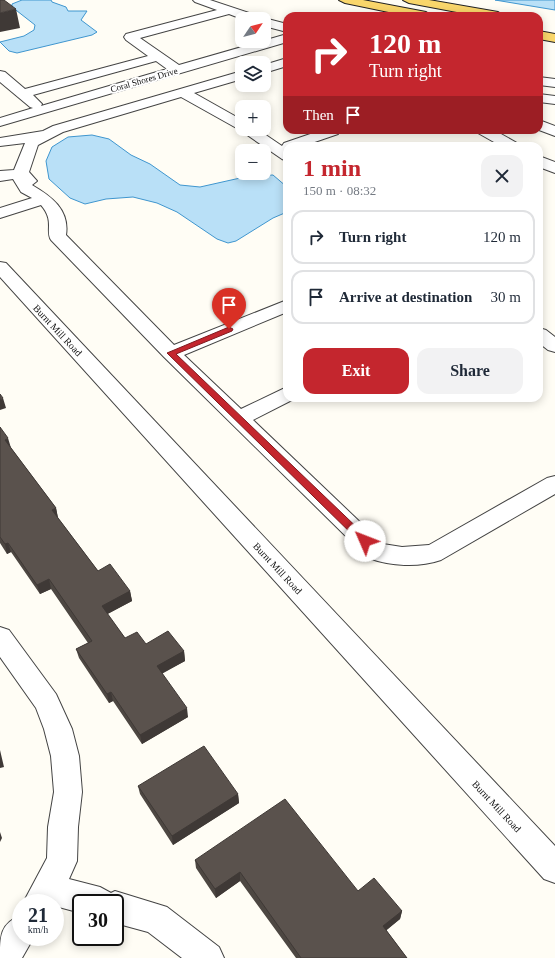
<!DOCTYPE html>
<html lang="en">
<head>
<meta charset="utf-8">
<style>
	:root { --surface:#fff; --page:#f2f2f3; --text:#1f2937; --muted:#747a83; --line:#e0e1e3; --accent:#c4262e }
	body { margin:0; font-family:Georgia,serif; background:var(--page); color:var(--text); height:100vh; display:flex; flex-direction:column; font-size:15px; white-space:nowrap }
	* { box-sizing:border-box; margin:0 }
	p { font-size:13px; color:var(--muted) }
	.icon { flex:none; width:22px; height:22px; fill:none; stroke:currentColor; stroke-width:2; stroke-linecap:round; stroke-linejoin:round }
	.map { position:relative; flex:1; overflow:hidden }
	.drawer { position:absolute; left:283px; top:142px; width:260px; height:260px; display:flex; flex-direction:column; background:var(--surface); border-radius:12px; box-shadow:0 2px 10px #0003 }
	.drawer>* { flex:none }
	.top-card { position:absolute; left:283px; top:12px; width:260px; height:122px; border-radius:12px; box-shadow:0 2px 10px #0003; background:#c4262e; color:#fff; overflow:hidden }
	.needle { width:26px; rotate:55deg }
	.fabs { position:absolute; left:235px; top:12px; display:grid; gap:8px }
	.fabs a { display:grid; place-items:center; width:36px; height:36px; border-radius:8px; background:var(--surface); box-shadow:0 2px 10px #0003; font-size:20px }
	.speed { position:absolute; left:12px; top:894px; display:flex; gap:8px; font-size:20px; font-weight:700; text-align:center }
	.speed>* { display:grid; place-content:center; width:52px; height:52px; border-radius:50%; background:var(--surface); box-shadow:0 2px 10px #0003; line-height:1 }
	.speed small { font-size:10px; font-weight:400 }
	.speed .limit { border:2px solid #111; border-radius:6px; background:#fff; color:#111 }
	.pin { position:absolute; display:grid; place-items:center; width:34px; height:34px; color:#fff; margin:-41px -17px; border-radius:50% 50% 50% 0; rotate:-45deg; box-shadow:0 0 4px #0007 }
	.pin .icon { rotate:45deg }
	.me { position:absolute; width:44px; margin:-22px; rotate:314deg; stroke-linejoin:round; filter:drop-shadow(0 0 3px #0008) }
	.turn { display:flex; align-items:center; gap:14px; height:84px; padding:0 20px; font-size:18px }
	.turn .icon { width:52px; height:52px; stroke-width:2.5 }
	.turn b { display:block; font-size:28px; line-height:34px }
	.then { display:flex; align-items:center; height:38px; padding:0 20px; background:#0003; gap:8px; font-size:15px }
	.round { display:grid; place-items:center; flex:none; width:42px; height:42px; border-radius:12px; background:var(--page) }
	.head { display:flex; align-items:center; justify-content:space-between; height:68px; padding:0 20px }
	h1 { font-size:24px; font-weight:700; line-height:30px; color:var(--accent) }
	.cta { display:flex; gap:8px; margin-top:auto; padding:8px 20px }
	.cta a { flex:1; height:46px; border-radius:12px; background:var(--accent); color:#fff; font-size:16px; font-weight:700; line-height:46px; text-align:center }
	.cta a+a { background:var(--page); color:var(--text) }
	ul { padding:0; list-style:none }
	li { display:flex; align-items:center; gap:12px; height:54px; margin:0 8px 6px; padding:0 12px; border:2px solid var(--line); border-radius:12px }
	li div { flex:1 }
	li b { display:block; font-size:15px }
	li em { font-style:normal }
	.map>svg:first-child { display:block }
</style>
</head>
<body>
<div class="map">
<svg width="555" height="958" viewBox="0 0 555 958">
	<rect width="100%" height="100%" fill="#fffdf5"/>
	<path fill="#b9e0f7" stroke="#3f96cf" d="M22,0H51L52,2L66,7L68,11H87L81,20L97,32L92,35L17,53L9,51L0,42L24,36L34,30L35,25L12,7V4Z
		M495,0H555V10Z
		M92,135L109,139L131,155L150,164L180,185L200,187L249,176L273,175L287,187V212L273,218L236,241L228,243L217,239L177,212L157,203L133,197L106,199L85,204L70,198L49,179L46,161L52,147L68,137Z"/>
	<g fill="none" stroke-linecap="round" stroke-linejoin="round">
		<defs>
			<path id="minor" d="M193,0H210L258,16L260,19H242L229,14L140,38L179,65L287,34V42L0,126V118L33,108L30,107L0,82V71L5,72L25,89L148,56L126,40L124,37L126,34L217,10L195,2ZM156,61L167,69L41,106L42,104L33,95Z
				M264,18L287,24V32L264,26V19H261Z
				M287,58V66L264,73V65Z
				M242,71V79L194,93L242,120V129H257L282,146L284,143L322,130L340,131L338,134L303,146H287V161L282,159L240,130L181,97L63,132L38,145L29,172L37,181L32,185C51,196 70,210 66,235L174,345L287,300V312L184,355L241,409L287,387V398L294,399L253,420L383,544L402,547L429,545L547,478L555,476V494L441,560C418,568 391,566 368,558L164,357L51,240C45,231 55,221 41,205L0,218V208L32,198L21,192L13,179L0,181V171L14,170L25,143L0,146V138L43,131L53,126Z
				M539,77L555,79V87L539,85Z
				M539,94L555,96V104L539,102Z
				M539,120L555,126V136L539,130Z
				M476,130H494L517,143L519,146H501L478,133Z
				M539,156L555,162V173L539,167Z
				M0,262L6,263L555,846V883L544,879L0,277Z
				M539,328L546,330L555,337V352L548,350L539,343Z
				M0,627L9,630L56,694L72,729L79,756L82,792L78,827L77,861L69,879L100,887L111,893L115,891L167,907L219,947L224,958H182L148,932L115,923V903H81V913L55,906V903H23L47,858L48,827L54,792L51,756L44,729L36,708L0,657Z
				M21,915V937H34L22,958H0C0,936 0,924 21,915Z"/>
			<path id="major" d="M339,0H363L426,12L432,16H408L345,3Z
				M403,0H429L498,12L504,16H478L409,3Z
				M539,31L555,34V42L539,39Z"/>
		</defs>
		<use href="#minor" stroke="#444" stroke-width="2"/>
		<use href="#major" stroke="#222" stroke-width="2"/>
		<use href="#minor" fill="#fff" fill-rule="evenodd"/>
		<use href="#major" fill="#f9d66b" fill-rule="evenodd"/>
	</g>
	<path fill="#4d4742" d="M0,427L11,448L56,508L58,518L98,571L130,591L132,601L107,614L125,638L146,644L184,651L185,661L162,673L188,717L142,744L113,701L109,703L79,658L76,649L88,643L51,589L40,594L11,552L7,554L0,543Z
		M138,786L238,794L239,803L173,845L140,794Z
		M195,860L358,891L402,911L400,919L386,930L407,958H296L240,881L216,898L196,868Z"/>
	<path fill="#3f3936" d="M16,9L20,28L0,32V13Z
		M3,398L6,408L0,410V400Z
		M8,438L11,448L5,440Z
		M56,508L58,518L52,510Z
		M8,543L11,552L7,554L5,544Z
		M49,579L51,589L40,594L37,585Z
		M130,591L132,601L104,616L102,606Z
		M184,651L185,661L158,676L157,666Z
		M111,692L113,701L109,703L107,694Z
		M187,708L188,717L142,744L140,735Z
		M0,750L4,767L0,768Z
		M238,794L239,803L173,845L172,836Z
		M0,832L2,838L0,842Z
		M240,872V881L216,898L215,889Z
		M402,911L400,919L382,934L383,926Z"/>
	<path fill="#5a524d" stroke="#3f3936" d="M0,0H4L16,9L0,13Z
		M0,394L3,398L0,400Z
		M0,427L8,438L5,440L56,508L52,510L98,571L110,564L130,591L102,606L125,638L137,632L146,644L168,631L184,651L157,666L187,708L140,735L111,692L107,694L76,649L92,641L49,579L37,585L8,543L5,544L0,537Z
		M204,746L238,794L172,836L138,786Z
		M285,799L358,891L374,878L402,911L383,926L407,958H301L240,872L215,889L195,860Z"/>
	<path fill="#c4262e" stroke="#7f191e" d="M229,327L233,329L232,331L176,354L368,538L370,541L368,543H361L167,353Z"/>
	<g text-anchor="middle" stroke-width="4" stroke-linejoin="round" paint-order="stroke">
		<g font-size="9" fill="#111" stroke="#fff">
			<text transform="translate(144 80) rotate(-16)" y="3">Coral Shores Drive</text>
		</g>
		<g font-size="10" fill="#111" stroke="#fff">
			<text transform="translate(58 330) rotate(47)" y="4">Burnt Mill Road</text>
			<text transform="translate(278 568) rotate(47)" y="4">Burnt Mill Road</text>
			<text transform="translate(497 806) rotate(47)" y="4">Burnt Mill Road</text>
		</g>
	</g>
</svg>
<div class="fabs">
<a><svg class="needle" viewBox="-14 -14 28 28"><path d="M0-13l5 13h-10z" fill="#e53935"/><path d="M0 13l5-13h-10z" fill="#747a83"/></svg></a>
<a><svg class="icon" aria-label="layers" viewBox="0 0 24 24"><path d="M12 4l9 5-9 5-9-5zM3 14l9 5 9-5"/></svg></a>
<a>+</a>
<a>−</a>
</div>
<div class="speed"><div>21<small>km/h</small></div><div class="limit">30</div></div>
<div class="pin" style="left:229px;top:329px;background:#d93025"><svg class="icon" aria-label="arrive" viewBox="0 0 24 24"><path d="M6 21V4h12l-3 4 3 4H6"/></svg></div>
<svg class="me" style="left:365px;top:541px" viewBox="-20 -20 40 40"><circle r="19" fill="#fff"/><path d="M0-13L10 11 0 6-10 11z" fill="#c4262e"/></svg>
<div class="top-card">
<div class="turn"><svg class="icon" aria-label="right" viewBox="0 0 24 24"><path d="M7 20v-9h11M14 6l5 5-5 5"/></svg><div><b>120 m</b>Turn right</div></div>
<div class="then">Then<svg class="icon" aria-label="arrive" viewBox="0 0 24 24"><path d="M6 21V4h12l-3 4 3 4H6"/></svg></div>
</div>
<section class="drawer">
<div class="head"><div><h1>1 min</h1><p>150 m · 08:32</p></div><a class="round"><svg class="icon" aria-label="close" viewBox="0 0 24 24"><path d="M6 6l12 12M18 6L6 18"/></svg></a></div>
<ul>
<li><svg class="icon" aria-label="right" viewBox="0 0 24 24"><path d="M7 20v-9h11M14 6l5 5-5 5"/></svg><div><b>Turn right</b></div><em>120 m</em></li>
<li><svg class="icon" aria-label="arrive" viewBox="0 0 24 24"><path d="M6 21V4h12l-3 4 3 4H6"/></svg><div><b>Arrive at destination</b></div><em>30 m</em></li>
</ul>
<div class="cta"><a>Exit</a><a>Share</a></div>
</section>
</div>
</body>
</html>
